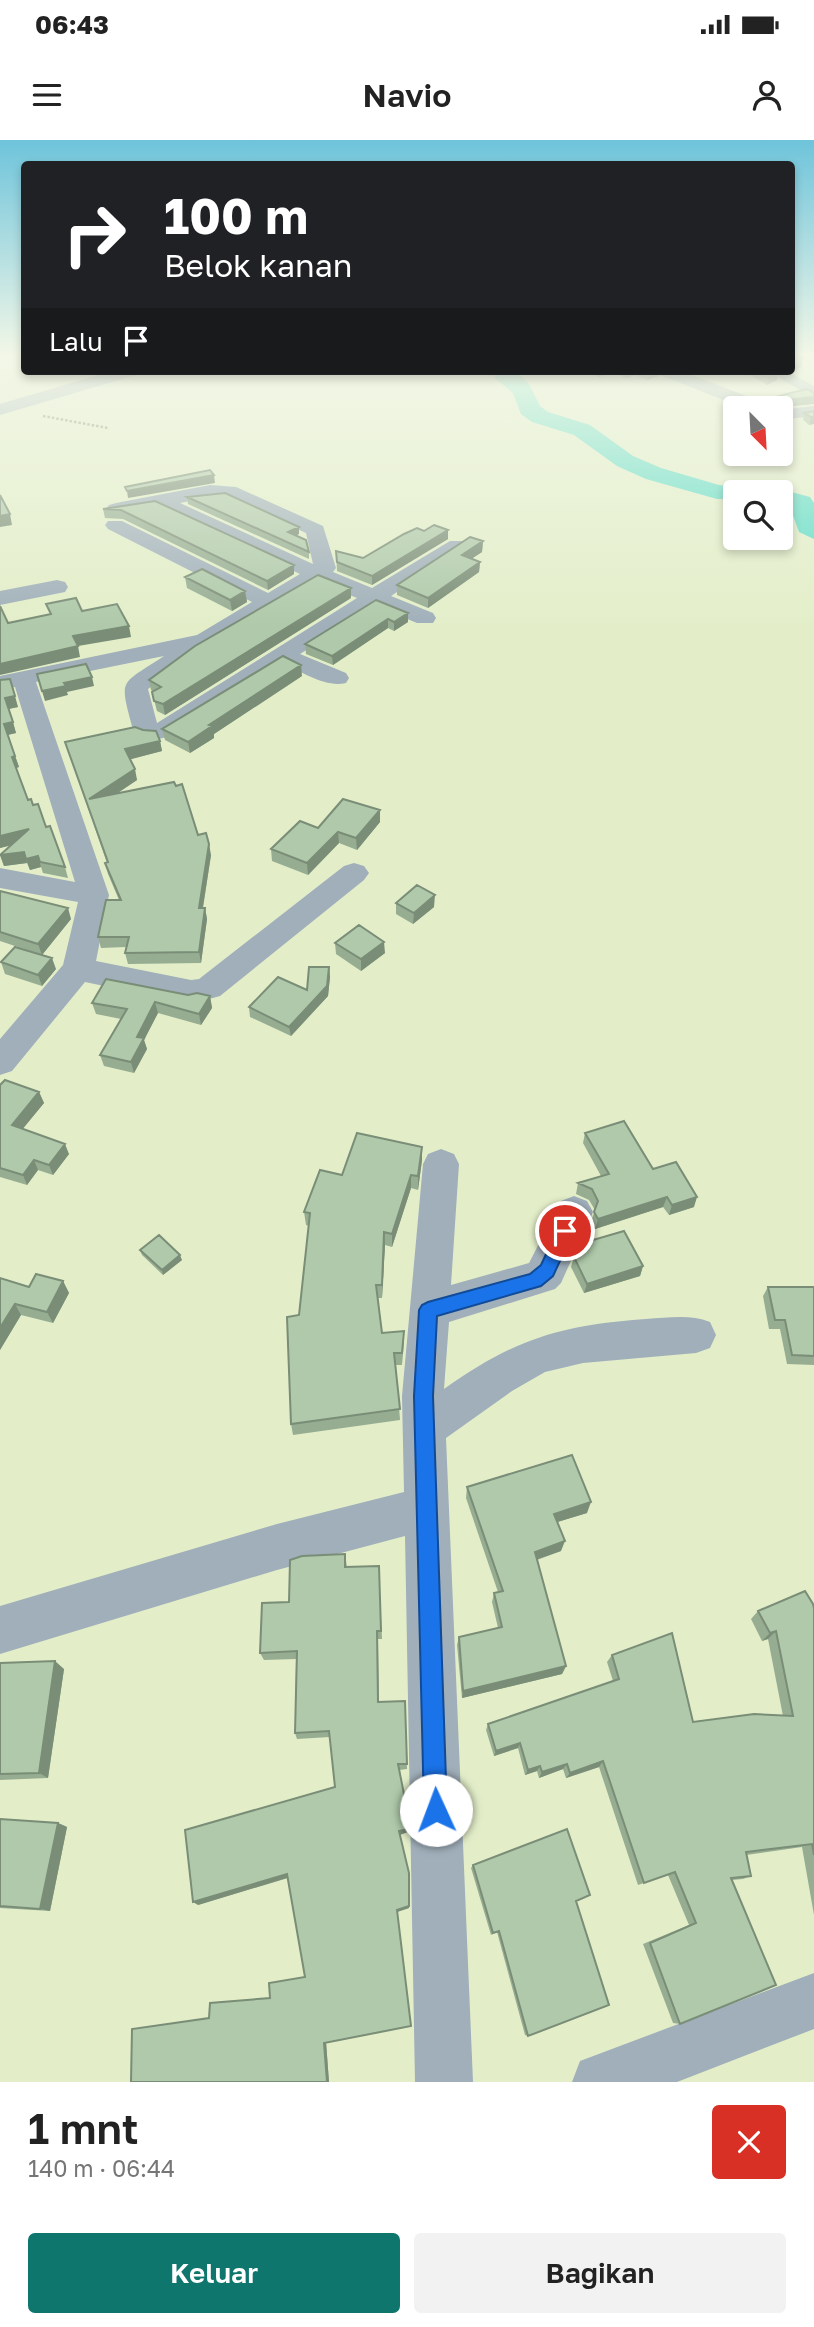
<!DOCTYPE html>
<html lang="id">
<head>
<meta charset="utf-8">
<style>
	:root { --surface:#fff; --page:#f2f2f2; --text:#222; --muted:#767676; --accent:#0f766e }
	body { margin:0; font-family:"Golos Text",sans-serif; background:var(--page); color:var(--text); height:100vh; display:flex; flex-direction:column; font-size:26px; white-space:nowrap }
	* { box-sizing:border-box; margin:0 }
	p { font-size:23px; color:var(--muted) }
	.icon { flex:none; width:38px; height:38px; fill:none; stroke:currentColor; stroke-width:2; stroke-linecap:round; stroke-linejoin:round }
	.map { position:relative; height:1942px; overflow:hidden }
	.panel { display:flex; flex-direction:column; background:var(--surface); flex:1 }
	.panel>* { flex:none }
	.banner { position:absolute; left:21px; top:21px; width:774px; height:214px; border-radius:7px; box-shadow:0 4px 10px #0003; background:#202124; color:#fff; overflow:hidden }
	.needle { width:46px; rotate:156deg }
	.controls { position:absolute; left:723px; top:256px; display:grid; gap:14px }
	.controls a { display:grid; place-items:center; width:70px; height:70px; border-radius:7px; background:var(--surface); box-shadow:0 4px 10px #0003; font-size:35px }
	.pin { position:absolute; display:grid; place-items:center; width:60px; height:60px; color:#fff; margin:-30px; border:4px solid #fff; border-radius:50%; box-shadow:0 2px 7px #0007 }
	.me { position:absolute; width:77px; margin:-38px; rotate:358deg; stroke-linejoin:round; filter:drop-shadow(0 0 5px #0008) }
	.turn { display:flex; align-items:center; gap:24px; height:147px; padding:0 28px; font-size:32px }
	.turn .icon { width:91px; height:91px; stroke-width:2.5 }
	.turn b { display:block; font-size:49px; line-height:60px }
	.then { display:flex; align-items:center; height:66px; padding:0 28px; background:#0003; gap:14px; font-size:26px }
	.round { display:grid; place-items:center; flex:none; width:74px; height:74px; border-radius:7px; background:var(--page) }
	.headline { display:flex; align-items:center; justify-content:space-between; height:119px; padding:0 28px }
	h1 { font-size:42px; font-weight:600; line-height:52px }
	.primary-button { display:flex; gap:14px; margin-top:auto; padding:14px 28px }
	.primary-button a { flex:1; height:80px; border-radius:7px; background:var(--accent); color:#fff; font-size:28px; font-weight:600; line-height:80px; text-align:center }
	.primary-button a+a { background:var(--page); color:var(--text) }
	.status { display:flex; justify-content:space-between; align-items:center; height:49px; padding:0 35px; background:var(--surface); direction:ltr }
	.status svg { height:19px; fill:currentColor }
	header { display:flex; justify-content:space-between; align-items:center; height:91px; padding:0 28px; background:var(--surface); font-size:32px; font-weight:600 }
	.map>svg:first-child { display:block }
</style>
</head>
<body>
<div class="status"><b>06:43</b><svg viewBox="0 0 49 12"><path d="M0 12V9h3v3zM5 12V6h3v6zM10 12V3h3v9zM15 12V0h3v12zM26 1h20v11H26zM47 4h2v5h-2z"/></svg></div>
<header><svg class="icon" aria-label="menu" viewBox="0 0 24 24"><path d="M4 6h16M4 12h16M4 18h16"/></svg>Navio<svg class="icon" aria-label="person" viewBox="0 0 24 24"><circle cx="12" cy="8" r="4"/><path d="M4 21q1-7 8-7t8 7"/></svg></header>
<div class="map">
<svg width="814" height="1942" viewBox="0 0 814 1942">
	<rect width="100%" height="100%" fill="#e3eec9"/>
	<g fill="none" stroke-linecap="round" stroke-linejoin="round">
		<path fill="#57dbc7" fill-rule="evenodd" d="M493,231H515L529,244L540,266L548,272L590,285L633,316L661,328L719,345L744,347L747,352H735V359H717L646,339L617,326L574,295L532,282L521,274L513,253L496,239Z
			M780,349L810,357L814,363V399L799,392L790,367L780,364V352H770Z"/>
		<path stroke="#787f67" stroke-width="2.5" stroke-dasharray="2.5 2" stroke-linecap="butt" d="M43,276L108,288"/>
		<path fill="#a0afba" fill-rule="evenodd" d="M112,231H138L136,235L0,275V264Z
			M658,231H681L767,264L770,268H744L660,235Z
			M767,231H787L814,246V258Z
			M814,266V276L780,280V270Z
			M210,345L236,347L323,386L336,428L333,432L372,448L450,401H464L468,405L391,456L433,473L436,478L433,483H417L376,466L300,514L346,533L349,538L346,543C326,548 302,532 284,524L170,596C157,600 142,603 133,590C119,537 119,546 164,516L36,542L109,755L96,821L191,840L199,839L344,726L354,723L364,726L369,733L364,740L220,856L191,864L85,842L12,931L0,935V899L63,825L78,762L0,748V728L75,742L15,547L0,550V536L197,495L252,462L108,389L105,385L108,381H122L268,453L300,434L157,367L116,375L109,373L106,369L109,365L116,363ZM210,357H226L306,393L313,424L180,363ZM318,442L357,458L157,583L148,549L191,519L195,514L192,510L212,506Z
			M57,440L65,442L68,447L65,452L0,465V451Z
			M441,1009L454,1014L459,1024L451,1145L529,1123L561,1061L574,1056L587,1061L593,1072L561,1143L555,1149L449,1182L444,1249C514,1199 561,1185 646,1179C668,1178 690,1174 710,1182L716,1195L710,1208L696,1213L583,1223L545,1232L512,1251L446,1298L473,1942H415L405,1396L277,1430L0,1514V1466L277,1384L404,1352L402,1256L423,1024L428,1014Z
			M814,1833V1889L677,1942H572L580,1921Z"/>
	</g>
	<path fill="#96ad92" d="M791,216H809L802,220L801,227L793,231L791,230Z
		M585,231H659L658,236L647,240L635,235L626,238L612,232L599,237Z
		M744,231H777V240L767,245Z
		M814,253L783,267L777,263L779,256Z
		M814,271L809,285L803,280L804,273Z
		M187,357L299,394L296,395L309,412V419L188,364Z
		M155,361L294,425V434L268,450L123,379L105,378L103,369Z
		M448,390V399L372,445L337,431L336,411L363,418L424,391Z
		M483,401L482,412L471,419L480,422L479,432L428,468L397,455V445Z
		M185,437L245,451L247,462L232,471L187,448Z
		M351,458L165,575L157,571L152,552H153L151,550L149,540Z
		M376,460L408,482L394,491L388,488L333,525L306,514L305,504Z
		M302,536L214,594V598L190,613L165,600L162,589Z
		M0,540L18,567L9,569L16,593L8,595L19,627L16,628L28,660L33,665L46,687L65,727L68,738L43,733L41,727L30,730L27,723L4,726L0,715L11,705L0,708Z
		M160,601L162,611L130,619L137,640L118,653L198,695L211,715L203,768H205L207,779L201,823L128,824L125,813L126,807L101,808L98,797L119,760L108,734L105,723H107L65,602Z
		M380,682L357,710L339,703L308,735L272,721L271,709L318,688Z
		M0,751L71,779L42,815L0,801Z
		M396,763L434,767L413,784L396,774Z
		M335,803L385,813L361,831L336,814Z
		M1,822L56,829L42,846L5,834Z
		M329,827L330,837L328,856L291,896L250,877L249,867L307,850Z
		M188,855L210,856L212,868L201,885L158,873L144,900L147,909L134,933L104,926L100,915L121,879L96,874L92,863Z
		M0,945L39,952L44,963L22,989L69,1014L53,1035L38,1030L27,1045L0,1037Z
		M585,993L653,1029L694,1067L669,1075L663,1067L595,1089L591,1082L595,1070L589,1060L576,1054L578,1043L601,1036L583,1003Z
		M422,1020L418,1050L411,1048L392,1107L385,1105L382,1158H378L382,1193L404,1203L402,1225H396L400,1280L293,1295L291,1284L299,1175L309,1086L306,1085L304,1072L342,1035Z
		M140,1110L182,1120L163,1135L142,1115Z
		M574,1117L643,1126L640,1136L584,1153L571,1127Z
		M0,1138L29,1147L63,1141L69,1153L53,1183L21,1175L0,1210Z
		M768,1147H814V1225L787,1224L780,1189H769L763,1156Z
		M467,1347L587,1373L557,1382L561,1411L537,1420L566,1526L562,1534L462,1558L457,1505L459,1497L498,1488L492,1462L494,1453L498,1452L466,1358Z
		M345,1414L347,1427L379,1426L382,1499H378L379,1562L405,1561L407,1629L399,1630L408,1692L400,1695L409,1768L397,1772L326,1903L329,1942H131L209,1878L270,1858L305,1837L288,1738L198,1765L335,1647L330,1597L297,1599L295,1593L296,1519L264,1520L260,1513L289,1462Z
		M814,1468V1775L802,1707L746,1715L751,1736L743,1739L732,1740L680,1884L673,1883L643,1804L689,1785L668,1735L638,1745L599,1627L566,1638L563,1629L539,1638L537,1631L525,1635L518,1608L494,1616L486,1590L488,1584L613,1541L607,1522L612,1515L693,1582L783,1576L768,1499L762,1501L751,1479L758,1471Z
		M0,1523L64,1529L48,1638L0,1640Z
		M0,1679L58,1683L67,1687L50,1771L0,1768Z
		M473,1725L576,1761L528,1896L525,1895L497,1792L491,1795L471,1728Z"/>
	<path fill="#7a8d77" d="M799,216H809L802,220L801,227L793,231L796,217Z
		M599,231H612L599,237Z
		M627,231H635V235L626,238Z
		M652,231H659L658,236L647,240L648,232Z
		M778,232L777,240L767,245L768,237Z
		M814,257V264L783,267L785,260Z
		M811,277H814V284L809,285Z
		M214,335L215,343L128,358L127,351Z
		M10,374L12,385L0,387V376Z
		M299,387V394L289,399L288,392Z
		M448,390V399L372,445V436Z
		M483,401L482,412L462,425V415Z
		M480,422L479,432L428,468V458Z
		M294,425V434L268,450L267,441Z
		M351,448V458L165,575L163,564Z
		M245,451L247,462L232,471L230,460Z
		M408,473V482L394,491V482Z
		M388,479V488L333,525L332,516Z
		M129,486L131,497L78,506L80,517L0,535V524L73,496Z
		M301,525L302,536L214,594V598L190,613L188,602L209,585Z
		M92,537L94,546L67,552L68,555L45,561L42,551L64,543Z
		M15,556L18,567L8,569L5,558Z
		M13,582L16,593L7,595L4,584Z
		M160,601L162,611L128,620L125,609Z
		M15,616L19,627L16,628L12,617Z
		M135,629L137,640L92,670L89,659Z
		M380,670V682L357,710L356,698Z
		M29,689L33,700L0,708V696Z
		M338,692L339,703L308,735L307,723Z
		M209,704L211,715L201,779L199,768Z
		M24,712L27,723L4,726L0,715Z
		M38,716L41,727L30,730L26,719Z
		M435,755L434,767L413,784L414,773Z
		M68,768L71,779L42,815L38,804Z
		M205,768L207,779L201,823L199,812Z
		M384,802L385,813L361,831V819Z
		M52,818L56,829L42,846L38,835Z
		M329,827L330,837L328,856L291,896L289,887Z
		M210,856L212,868L201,885L199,874Z
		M155,862L158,873L144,900L147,909L134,933L131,922L137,897Z
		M39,952L44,963L17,996L12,985Z
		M65,1004L69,1014L53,1035L49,1025Z
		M422,1007V1020L418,1050V1036Z
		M34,1020L38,1030L27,1045L23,1035Z
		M411,1035V1048L392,1107V1094Z
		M667,1057L663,1067L595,1089L598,1079Z
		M697,1057L694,1067L669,1075L672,1065Z
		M384,1092L385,1105L382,1158V1145Z
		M180,1115L182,1120L163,1135L162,1130Z
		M643,1126L640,1136L584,1153L587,1144Z
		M63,1141L69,1153L53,1183L47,1172Z
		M15,1164L21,1175L0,1210V1188Z
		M591,1362L587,1373L551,1384L554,1374Z
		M565,1401L561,1411L532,1421L535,1412Z
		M776,1491L768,1499L762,1501L770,1493Z
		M55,1521L64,1529L48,1638L39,1633Z
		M566,1526L562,1534L462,1558L463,1551Z
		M520,1603L518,1608L494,1616L496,1611Z
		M603,1621L599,1627L566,1638L570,1633Z
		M567,1624L563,1629L539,1638L542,1632Z
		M540,1626L537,1631L525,1635L528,1630Z
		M58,1683L67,1687L50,1771L40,1769Z
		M408,1689V1692L399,1695V1691Z
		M287,1734L290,1737L198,1765L193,1762Z
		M409,1766V1768L397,1772V1770Z
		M326,1901L329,1942H327L324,1903Z"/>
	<path fill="#afc9aa" stroke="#7a8d77" stroke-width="2" d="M791,216H799L796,217L802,219L794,224L791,222Z
		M758,231H777L778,232L768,237Z
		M807,249L814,253V257L785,260L779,256Z
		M814,271V277H811L804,273Z
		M210,330L214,335L127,351L125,347Z
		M225,353L299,387L288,392L306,400L309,412L187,357Z
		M0,355L10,374L0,376Z
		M155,361L294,425L267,441L121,370L103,369Z
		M434,385L448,390L372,436L337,422L336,411L363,418L404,394L417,388L424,391Z
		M470,397L483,401L462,415L480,422L428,458L397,445Z
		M202,429L245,451L230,460L185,437Z
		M318,435L351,448L163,564L154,561L152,552L161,547L149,540L195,506Z
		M76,458L82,471L117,464L129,486L73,496L78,506L0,524V466L8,483L51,474L46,464Z
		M376,460L408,473L394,482L388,479L332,516L305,504Z
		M283,516L301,525L209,585L212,586L188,602L162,589Z
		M86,524L92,537L64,543L66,546L42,551L37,534Z
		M10,539L15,556L5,558L13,582L4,584L15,616L12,617L28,660L31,659L33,665L38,664L46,687L50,686L65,727L40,722L38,716L26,719L24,712L0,715L29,689L0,696V540Z
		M135,587L143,590L156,591L160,601L125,609L135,629L89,659L174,642L176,646L182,644L198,695L206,693L209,704L199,768H205L199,812L125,813L129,797H98L106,760H121L105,723L108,722L65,602Z
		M343,659L380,670L356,698L338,692L307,723L271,709L300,681L318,688Z
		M417,745L435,755L414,773L396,763Z
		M0,751L68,768L38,804L0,792Z
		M359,785L384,802L361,819L335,803Z
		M15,807L52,818L38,835L1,822Z
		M309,827H329L327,846L289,887L249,867L278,837L307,850Z
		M106,839L188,855L197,853L210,856L199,874L155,862L137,897L144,898L131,922L100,915L127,869L92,863Z
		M5,940L39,952L12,985L65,1004L49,1025L34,1020L23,1035L0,1028V945Z
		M624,981L653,1029L676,1022L697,1057L672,1065L667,1057L598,1079L594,1072L598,1061L592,1049L578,1043L609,1034L585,993Z
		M357,993L422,1007L418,1036L411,1035L392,1094L384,1092L382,1145H376L382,1193L404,1191L402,1213H394L400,1269L291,1284L287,1177L299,1175L310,1073L304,1072L320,1030L342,1035Z
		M624,1091L643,1126L587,1144L574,1117L579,1104Z
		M159,1095L180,1115L162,1130L140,1110Z
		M36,1134L63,1141L47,1172L15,1164L0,1188V1138L29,1147Z
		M768,1147H814V1216L792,1215L785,1180H775Z
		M572,1315L591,1362L554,1374L565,1401L535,1412L566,1526L463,1551L459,1497L502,1487L494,1453L503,1451L467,1347Z
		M345,1414V1427L379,1426L381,1491H377L378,1562L405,1561L407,1624H398L407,1669L408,1689L399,1691L409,1733V1766L397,1770L411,1886L324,1903L327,1942H131L132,1889L209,1878L210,1863L270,1858L269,1843L305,1837L287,1734L193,1762L185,1690L335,1647L329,1591L295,1593L297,1511L260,1513L262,1463L289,1462L290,1420L302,1416Z
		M805,1451L813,1464L814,1468V1715L812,1704L746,1712L751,1736L731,1738L776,1845L680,1884L650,1803L696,1783L675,1732L644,1743L603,1621L570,1633L567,1624L542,1632L540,1626L528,1630L520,1603L496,1611L488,1584L619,1539L612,1515L672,1493L693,1582L754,1574L793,1576L776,1491L770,1493L758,1471Z
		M55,1521L39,1633L0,1634V1523Z
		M0,1679L58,1683L40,1769L0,1766Z
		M567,1689L590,1755L576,1761L609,1865L528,1896L499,1791L493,1793L473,1725Z"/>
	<linearGradient id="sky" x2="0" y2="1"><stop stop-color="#6ec4db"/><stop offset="0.44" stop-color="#f2f7e7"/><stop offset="1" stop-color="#f2f7e7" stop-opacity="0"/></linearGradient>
	<rect width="814" height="487" fill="url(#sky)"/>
	<path fill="#1a73e8" stroke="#114b97" stroke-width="2" d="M565,1084L571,1086L574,1091L553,1136L541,1146L437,1176L433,1256L447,1670L444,1679L436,1682L427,1679L424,1670L414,1256L419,1170L422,1165L428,1162L530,1134L541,1125L559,1086Z"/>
</svg>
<div class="controls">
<a><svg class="needle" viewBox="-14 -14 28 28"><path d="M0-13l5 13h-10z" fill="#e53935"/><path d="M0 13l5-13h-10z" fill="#767676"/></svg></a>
<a><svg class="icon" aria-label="search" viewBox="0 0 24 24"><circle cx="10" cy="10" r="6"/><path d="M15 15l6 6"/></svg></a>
</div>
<div class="pin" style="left:565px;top:1091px;background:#d93025"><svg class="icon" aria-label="arrive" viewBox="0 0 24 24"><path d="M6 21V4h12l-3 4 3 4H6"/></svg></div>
<svg class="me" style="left:436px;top:1670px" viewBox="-20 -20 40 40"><circle r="19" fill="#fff"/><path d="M0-13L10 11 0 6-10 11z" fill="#1a73e8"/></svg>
<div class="banner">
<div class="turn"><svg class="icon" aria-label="right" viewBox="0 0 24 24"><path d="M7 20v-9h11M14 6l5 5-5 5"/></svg><div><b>100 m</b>Belok kanan</div></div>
<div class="then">Lalu<svg class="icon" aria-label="arrive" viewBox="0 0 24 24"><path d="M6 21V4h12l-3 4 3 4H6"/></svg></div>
</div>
</div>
<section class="panel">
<div class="headline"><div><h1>1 mnt</h1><p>140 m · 06:44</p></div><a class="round" style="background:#d93025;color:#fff"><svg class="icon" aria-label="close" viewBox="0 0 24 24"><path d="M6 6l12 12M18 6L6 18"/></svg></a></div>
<div class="primary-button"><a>Keluar</a><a>Bagikan</a></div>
</section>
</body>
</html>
